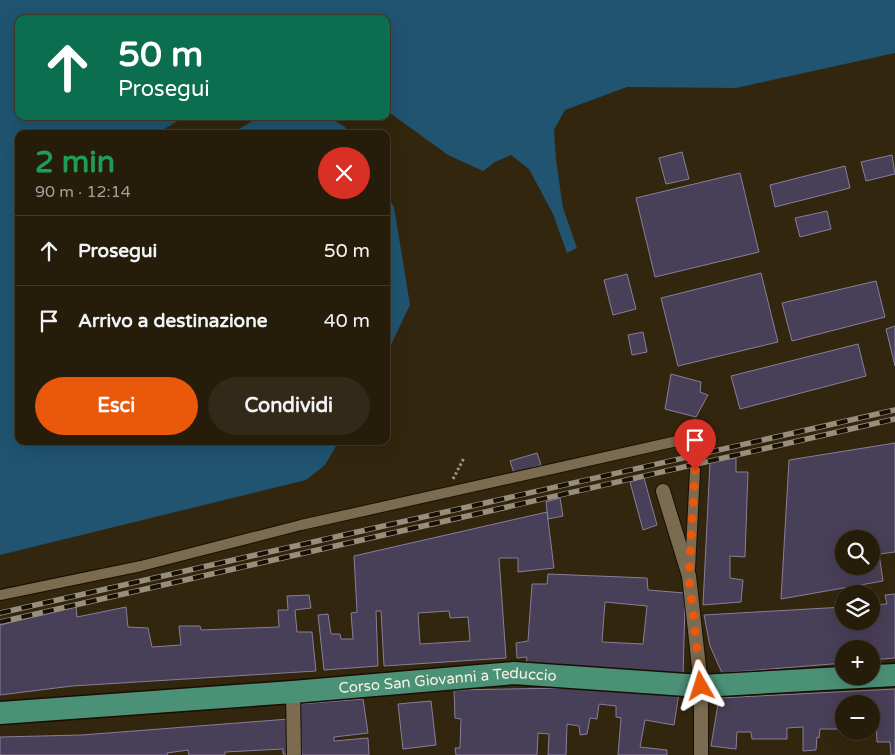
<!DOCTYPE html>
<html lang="it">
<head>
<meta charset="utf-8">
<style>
	:root { --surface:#261c0a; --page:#322918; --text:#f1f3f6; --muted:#a4a19c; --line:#423a2b; --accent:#ea580c }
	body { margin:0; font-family:"Varela Round",sans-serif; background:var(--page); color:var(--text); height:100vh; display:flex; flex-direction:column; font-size:19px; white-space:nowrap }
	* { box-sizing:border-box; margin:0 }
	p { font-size:16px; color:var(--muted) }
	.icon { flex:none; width:28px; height:28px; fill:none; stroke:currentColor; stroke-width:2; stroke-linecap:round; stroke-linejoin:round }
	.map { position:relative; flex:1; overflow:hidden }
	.sheet { position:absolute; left:15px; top:130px; width:375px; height:315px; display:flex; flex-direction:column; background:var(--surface); border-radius:10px; box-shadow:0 5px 20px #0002,0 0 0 1px var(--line) }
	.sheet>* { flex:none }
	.guide { position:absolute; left:15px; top:15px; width:375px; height:105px; border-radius:10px; box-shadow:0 5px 20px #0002,0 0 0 1px var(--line); background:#0b6e4f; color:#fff; overflow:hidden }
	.fabs { position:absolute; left:835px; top:530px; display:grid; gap:10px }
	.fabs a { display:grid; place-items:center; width:45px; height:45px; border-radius:50%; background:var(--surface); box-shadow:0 5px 20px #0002,0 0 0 1px var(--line); font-size:25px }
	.pin { position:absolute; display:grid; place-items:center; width:42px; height:42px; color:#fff; margin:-51px -21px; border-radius:50% 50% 50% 0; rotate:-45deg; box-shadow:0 0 5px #0007 }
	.pin .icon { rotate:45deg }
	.me { position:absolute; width:55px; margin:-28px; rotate:354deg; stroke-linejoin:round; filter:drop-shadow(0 0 4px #0008) }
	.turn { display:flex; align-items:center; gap:18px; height:105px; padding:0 20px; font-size:22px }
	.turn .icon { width:65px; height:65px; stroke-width:2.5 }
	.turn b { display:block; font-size:35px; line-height:42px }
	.round { display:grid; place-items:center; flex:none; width:52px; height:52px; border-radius:26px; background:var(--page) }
	.overview { display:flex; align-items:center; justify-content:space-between; height:85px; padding:0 20px }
	h1 { font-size:30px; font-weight:800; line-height:38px; color:#1e9e55 }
	.button { display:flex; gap:10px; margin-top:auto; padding:10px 20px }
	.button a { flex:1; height:58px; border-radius:30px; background:var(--accent); color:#fff; font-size:20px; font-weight:800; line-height:58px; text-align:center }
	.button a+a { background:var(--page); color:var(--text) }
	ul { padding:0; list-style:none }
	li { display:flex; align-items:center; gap:15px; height:70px; padding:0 20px; border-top:1px solid var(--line) }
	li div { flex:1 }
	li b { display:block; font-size:19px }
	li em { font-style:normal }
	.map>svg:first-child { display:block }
</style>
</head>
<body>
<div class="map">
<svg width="895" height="755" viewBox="0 0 895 755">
	<rect width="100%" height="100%" fill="#33260e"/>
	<path fill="#205470" d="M0,0H895V53L736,88L627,87L565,110L554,130L556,160L563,208L577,248L567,253L553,214L529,169L511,155L495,162L483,171L448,155L386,110V19H19V116H186L156,134H19V441H339L325,465L306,480L0,555Z
		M260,116H327L345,127L349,134H231Z
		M386,194L394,207L410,305L386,355Z"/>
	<path fill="#483f58" stroke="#887e9a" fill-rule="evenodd" d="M682,152L689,179L666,184L659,158Z
		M892,155L895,174L866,181L861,162Z
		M845,166L850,188L775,207L770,185Z
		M740,173L759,252L655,277L636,198Z
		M827,211L831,229L800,237L795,218Z
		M761,273L778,342L678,366L661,298Z
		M627,274L636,309L613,315L604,280Z
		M876,281L885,317L792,341L782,303Z
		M895,326V366L886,329Z
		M643,332L647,352L632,355L628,335Z
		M858,344L866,376L740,409L731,376Z
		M671,374L701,382L700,392L708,395L696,417L665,409Z
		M895,443V552L879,554L883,581L781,599L789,460ZM844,539H871V566H844Z
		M537,453L541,465L514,473L510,461Z
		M736,458V472H748L745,557L730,556V578L743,580L741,602L703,605L710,462Z
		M644,478L657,525L643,530L630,482Z
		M560,498L563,516L548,519L546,502Z
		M547,512L554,568L518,572V558H499L506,658L384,666L381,611H376L378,666L324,670L318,615L328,614L331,634H340L341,639H353L351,613L357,612L354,556ZM449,611L450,618L468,617L470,641L420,644L418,613Z
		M548,574L647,578L648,590L684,593L685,605L683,675L526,666L527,657L517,658L516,643L528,641L532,584H547ZM605,602L647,606L643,644L602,642Z
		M895,594V658L871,660V649H844V663L722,673L710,646L704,615L844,607V621H871V605L887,604L885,595Z
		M309,595L311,608L295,610L297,632H312L316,671L72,686L0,695V625L76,607L77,617L126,607L128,627L148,628L152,647L181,645L179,626H200L201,630L279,627L278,610H288L287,596Z
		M563,688L634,689L679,693L674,725L645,720L640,747L667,750V755H618L621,718L616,717V706L599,704L597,719L590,718L587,734L580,735L579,726L567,724L566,755H548L549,734L538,733L537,755H456L455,748H460L461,719L455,718L454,690Z
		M895,689V755H891L890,742H877L876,720H871V704H844V729H820L819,738L817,737L816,750L803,751V727L787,728V739H752L751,732H737L736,749L711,746L719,698Z
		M363,699L368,733L334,737V741L368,738L369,755H302L299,704Z
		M431,701L436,745L403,749L398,704Z
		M289,719L290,754H283V749L225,752V755H189L188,750L167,753L168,755H0V737L82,735Z"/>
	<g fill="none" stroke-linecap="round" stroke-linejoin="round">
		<path stroke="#51452e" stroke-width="10" stroke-dasharray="10 5" stroke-linecap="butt" d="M695,443V470"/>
		<defs>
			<path id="pedestrian" d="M690,569L695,470
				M0,595L141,566L301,525L695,437V443"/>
			<path id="minor" d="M663,491L689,576L701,686V755
				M293,692L294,755"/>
			<g id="primary">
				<path id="s1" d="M0,713L293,692L514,673L701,686L895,675"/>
			</g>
		</defs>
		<use href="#pedestrian" stroke="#1b0e00" stroke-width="12"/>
		<use href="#minor" stroke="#1b0e00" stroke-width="16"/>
		<use href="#primary" stroke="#1b0e00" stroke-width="25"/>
		<path stroke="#9e9380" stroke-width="3" stroke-dasharray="2.5 2.5" stroke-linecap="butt" d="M453,479L464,458"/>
		<use href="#pedestrian" stroke="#7a6b51" stroke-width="10"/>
		<use href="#minor" stroke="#7a6b51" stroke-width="14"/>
		<use href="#primary" stroke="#4b9177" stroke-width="22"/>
		<defs>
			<path id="rail" d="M0,613L895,410
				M0,622L895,419"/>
		</defs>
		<use href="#rail" stroke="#998e7b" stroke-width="5.5"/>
		<use href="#rail" stroke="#161006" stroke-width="4" stroke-dasharray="11" stroke-linecap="butt"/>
	</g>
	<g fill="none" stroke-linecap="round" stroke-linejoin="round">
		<path stroke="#ea580c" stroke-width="9" stroke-dasharray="0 16.2" d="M695,470L689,576L701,686"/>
	</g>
	<g text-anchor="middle" stroke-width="4.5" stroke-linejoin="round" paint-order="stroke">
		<g font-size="15" fill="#fbf2e3" stroke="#161006">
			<text dy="5" stroke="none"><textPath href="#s1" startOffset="449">Corso San Giovanni a Teduccio</textPath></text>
		</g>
	</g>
</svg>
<div class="fabs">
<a><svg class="icon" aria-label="search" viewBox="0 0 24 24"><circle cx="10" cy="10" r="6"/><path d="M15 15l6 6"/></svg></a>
<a><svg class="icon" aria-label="layers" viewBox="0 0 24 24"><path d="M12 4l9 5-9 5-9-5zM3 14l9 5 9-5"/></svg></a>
<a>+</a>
<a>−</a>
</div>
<div class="pin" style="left:695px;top:470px;background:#d93025"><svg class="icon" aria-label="arrive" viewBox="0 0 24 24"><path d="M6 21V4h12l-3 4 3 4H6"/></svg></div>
<svg class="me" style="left:701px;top:686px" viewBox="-20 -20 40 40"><path d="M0-17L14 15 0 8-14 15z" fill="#ea580c" stroke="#fff" stroke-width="4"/></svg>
<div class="guide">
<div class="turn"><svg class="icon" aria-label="ahead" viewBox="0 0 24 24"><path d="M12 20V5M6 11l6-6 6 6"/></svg><div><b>50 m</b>Prosegui</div></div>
</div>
<section class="sheet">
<div class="overview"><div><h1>2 min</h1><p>90 m · 12:14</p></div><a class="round" style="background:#d93025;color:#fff"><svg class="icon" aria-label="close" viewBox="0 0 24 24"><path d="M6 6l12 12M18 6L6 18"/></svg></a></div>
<ul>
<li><svg class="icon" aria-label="ahead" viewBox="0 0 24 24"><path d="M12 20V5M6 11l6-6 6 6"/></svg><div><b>Prosegui</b></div><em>50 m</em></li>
<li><svg class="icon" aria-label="arrive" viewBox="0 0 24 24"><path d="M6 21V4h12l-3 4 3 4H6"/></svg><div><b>Arrivo a destinazione</b></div><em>40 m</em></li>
</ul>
<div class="button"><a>Esci</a><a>Condividi</a></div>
</section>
</div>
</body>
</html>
